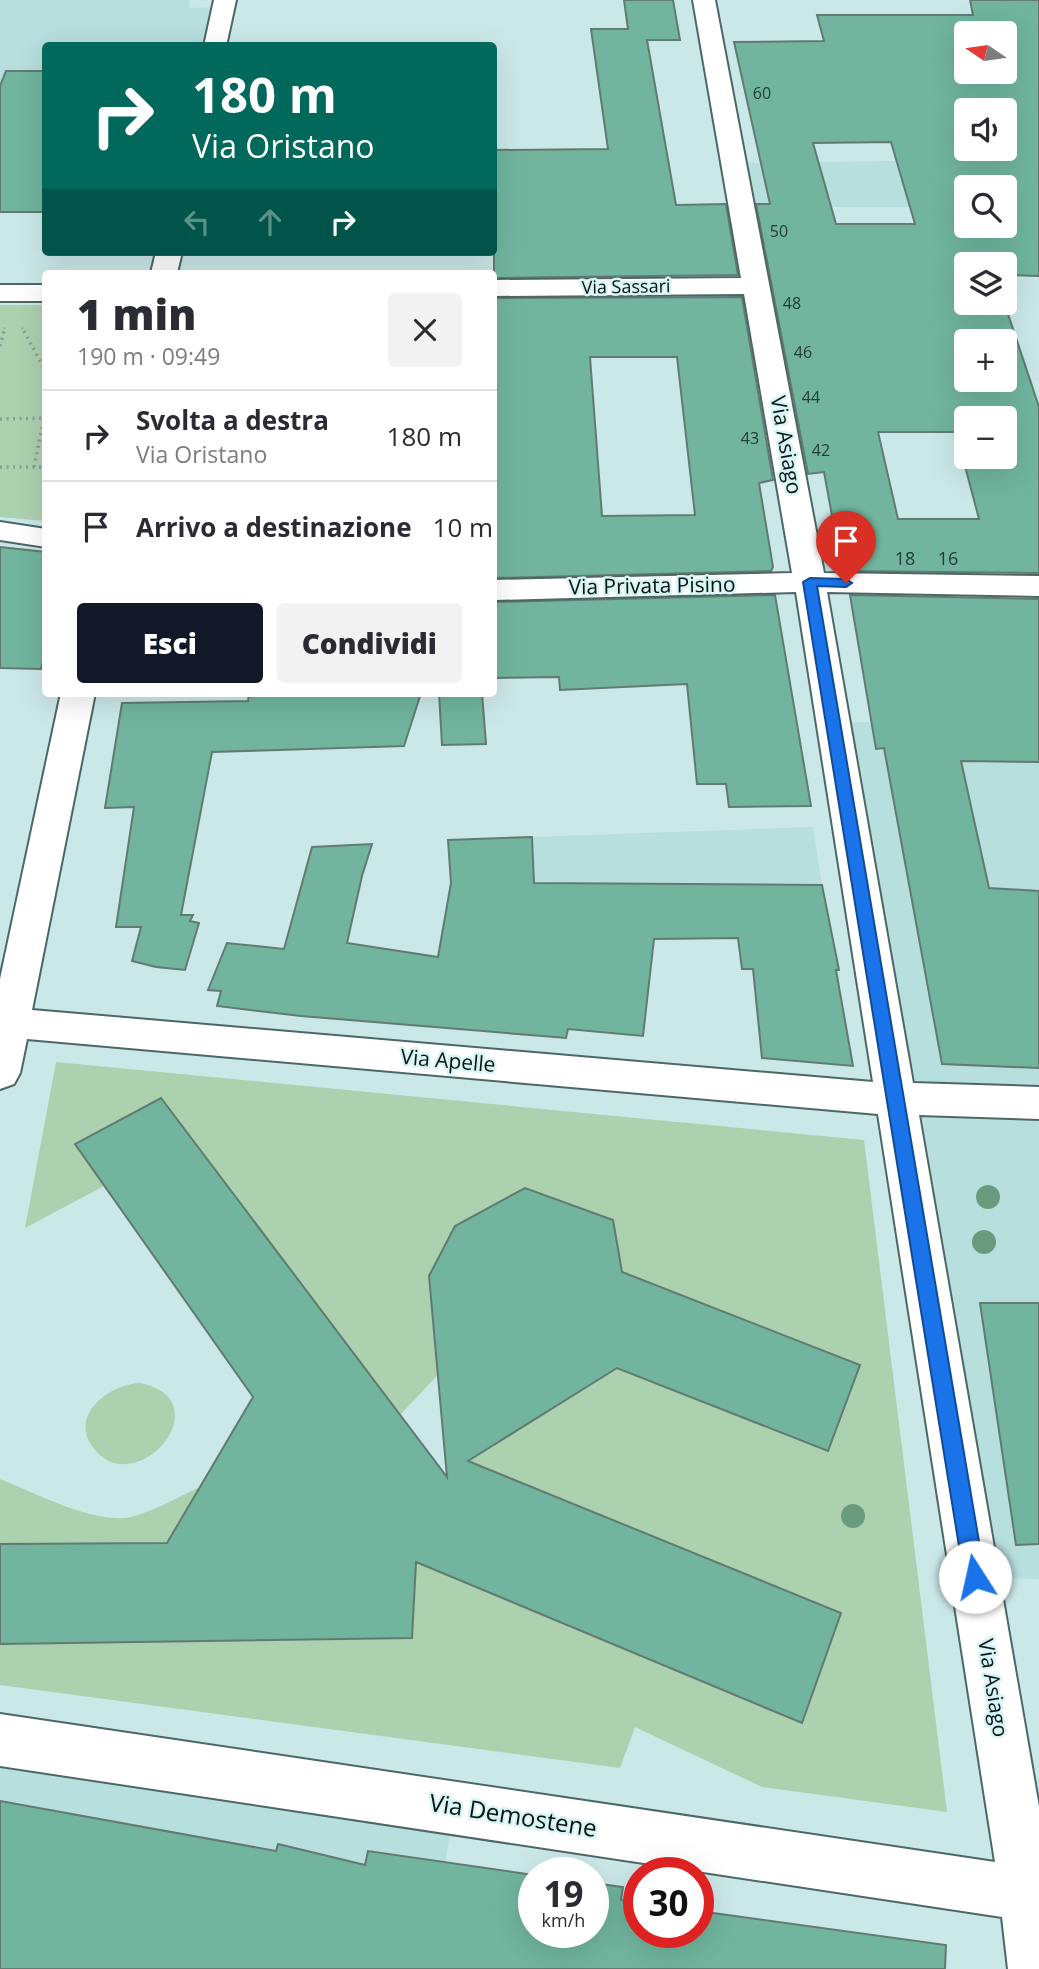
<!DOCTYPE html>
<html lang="it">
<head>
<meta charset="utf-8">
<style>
	:root { --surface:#fff; --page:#f2f2f3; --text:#2b2b33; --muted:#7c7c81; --line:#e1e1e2; --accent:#111827 }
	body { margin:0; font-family:"Open Sans",sans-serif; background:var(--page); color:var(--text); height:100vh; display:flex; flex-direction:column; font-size:26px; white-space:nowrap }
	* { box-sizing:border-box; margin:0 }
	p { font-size:23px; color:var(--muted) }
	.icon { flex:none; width:38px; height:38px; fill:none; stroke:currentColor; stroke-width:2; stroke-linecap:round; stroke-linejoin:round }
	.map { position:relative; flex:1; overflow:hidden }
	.drawer { position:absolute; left:42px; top:270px; width:455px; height:427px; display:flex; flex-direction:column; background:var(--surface); border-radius:7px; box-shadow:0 7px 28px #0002 }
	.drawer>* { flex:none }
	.banner { position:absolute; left:42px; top:42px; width:455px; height:214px; border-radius:7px; box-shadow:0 7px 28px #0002; background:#00695c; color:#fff; overflow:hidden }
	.needle { width:46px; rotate:283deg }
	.buttons { position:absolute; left:954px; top:21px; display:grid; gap:14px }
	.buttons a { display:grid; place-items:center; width:63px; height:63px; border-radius:7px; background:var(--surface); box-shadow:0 7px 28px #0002; font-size:35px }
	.speed { position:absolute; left:518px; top:1857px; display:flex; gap:14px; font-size:35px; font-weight:700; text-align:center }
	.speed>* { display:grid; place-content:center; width:91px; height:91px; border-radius:50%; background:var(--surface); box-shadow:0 7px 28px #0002; line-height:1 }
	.speed small { font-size:18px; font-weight:400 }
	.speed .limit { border:10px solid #d22; background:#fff; color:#111 }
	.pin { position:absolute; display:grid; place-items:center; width:60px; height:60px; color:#fff; margin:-72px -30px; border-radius:50% 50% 50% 0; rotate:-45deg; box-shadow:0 0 7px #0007 }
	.pin .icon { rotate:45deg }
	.me { position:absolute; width:77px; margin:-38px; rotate:350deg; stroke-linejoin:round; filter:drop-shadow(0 0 5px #0008) }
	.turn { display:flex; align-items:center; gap:24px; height:147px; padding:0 35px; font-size:32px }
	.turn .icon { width:91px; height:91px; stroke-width:2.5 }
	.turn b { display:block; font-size:49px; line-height:60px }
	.lanes { display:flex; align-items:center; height:66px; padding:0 35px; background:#0003; justify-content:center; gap:35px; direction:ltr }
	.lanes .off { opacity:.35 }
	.round { display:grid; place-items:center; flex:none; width:74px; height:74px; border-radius:7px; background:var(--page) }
	.headline { display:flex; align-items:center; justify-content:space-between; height:119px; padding:0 35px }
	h1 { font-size:42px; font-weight:800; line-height:52px }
	.action { display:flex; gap:14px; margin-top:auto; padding:14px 35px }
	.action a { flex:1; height:80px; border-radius:7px; background:var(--accent); color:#fff; font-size:28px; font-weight:800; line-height:80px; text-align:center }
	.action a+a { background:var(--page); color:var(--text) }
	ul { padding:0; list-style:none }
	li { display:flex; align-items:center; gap:21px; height:91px; padding:0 35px; border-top:2px solid var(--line) }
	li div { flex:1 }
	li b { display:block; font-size:26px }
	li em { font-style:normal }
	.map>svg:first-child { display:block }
</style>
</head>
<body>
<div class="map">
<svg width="1039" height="1969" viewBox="0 0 1039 1969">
	<rect width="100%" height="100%" fill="#cbe8e8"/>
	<path fill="#b7dfde" d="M0,0H190L189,8L224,7L215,45L46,46L45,212H0Z
		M1039,138V276L1020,275L1004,187H966V207H744L735,163L972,160L969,149H1004Z
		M834,722L1039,723V1579L975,1577Z
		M813,827L822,885L534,883L532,837Z
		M0,1740L455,1807L445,1862L0,1969Z"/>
	<path fill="#acd1ae" d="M0,305H45V521L0,517Z
		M56,1062L864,1140L947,1812L762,1787L635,1727L620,1768L0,1685V1644L412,1638L416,1562L802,1723L841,1613L468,1461L617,1368L828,1450L860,1365L652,1283L626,1292L613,1220L525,1188L455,1226L429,1276L436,1354L452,1360L400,1415L161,1098L76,1144L104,1186L25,1228Z
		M140,1383C223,1400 138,1501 95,1450C66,1417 109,1384 140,1383Z
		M0,1479C36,1493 98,1527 135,1516C157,1509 179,1497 200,1487L167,1543L0,1544Z"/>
	<path fill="#71b59e" stroke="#627a71" stroke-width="2" fill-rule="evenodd" d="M624,0H673L680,40H647L676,205L726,204L738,275L494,278V150L608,149L591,29H628Z
		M970,0H1039V276L1004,275V264H966V303L1004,302L1039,407V573L846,571L845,565H841L824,472L808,474L756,204H770L734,42L824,41L817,15H973ZM966,33H1004V72H966ZM966,110H1004V149H966ZM891,142L915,224H836L813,143ZM966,187H1004V226H966ZM966,341H1004V380H966ZM966,418H1004V457H966ZM878,432H956L979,519H898Z
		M6,71H46V212H0V86Z
		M742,297L773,480L759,483L773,567L771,571L494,578V298ZM590,357H677L695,515L602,516Z
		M0,547L46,552V650L41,669L0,668Z
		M775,595L811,806L729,807L726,784H697L687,684L560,690L559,677L494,678V602Z
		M850,595L1039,599V762L961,761L989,888L1039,891V1068L942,1064L884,748L876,749Z
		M249,693H421L404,746L212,752L181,915H193L190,921L199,923L185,970L156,967L132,961L141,927H116L134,807L105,808L122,703L248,701Z
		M439,693H482L486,744L442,745Z
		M532,837L534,883L822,885L839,970H836L853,1066L762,1058L753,969H742L738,938L654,939L643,1036L568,1029L566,1038L301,1016L217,1006L221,991L208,990L227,943L284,949L312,847L372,844L362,876L347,943L438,957L451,883L448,840Z
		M161,1098L447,1477L429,1276L455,1226L525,1188L613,1220L622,1272L860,1365L828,1451L617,1368L468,1461L841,1613L802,1723L416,1562L412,1638L0,1644V1544L167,1543L253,1397L75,1144Z
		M980,1303H1039V1544L1016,1545Z
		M0,1801L276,1851L278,1844L365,1865L368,1851L534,1875V1932H593V1883L623,1887L621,1900L639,1903V1932H698V1911L946,1945L945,1969H0Z"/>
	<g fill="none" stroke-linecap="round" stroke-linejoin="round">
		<defs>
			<path id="minor" d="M214,0H236L226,46H204Z
				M693,0H715L824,573L1039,576V596L827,592L913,1083L1039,1087V1119L919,1115L1039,1807V1969H1008L1002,1917L0,1766V1714L995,1862L878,1114L27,1039L20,1073L14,1084L0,1089V979L61,693H95L32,1010L873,1082L796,592L494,600V580L792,573L744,294L494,296V280L741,278Z
				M156,252H182L177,273H151Z
				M0,285H46V301H0Z
				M0,522L46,529V547L0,540Z"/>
		</defs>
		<use href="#minor" stroke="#4d6767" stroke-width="4"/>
		<path stroke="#879d9d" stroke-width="2.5" stroke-dasharray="1 3.5" stroke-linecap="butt" d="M22,328L25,333
			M3,333L5,326"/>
		<path stroke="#879d9d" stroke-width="3.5" stroke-dasharray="2 4.5" stroke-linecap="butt" d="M24,331L46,372
			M0,346L4,331
			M0,419L45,418
			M0,467H46
			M34,467L44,418"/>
		<use href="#minor" fill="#fff" fill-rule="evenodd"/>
	</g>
	<g fill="#6b9b7e">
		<circle cx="988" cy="1197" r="12"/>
		<circle cx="984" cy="1242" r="12"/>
		<circle cx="853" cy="1516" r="12"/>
	</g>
	<path fill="#1a73e8" stroke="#114b97" stroke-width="2" d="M810,578L846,579L852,583L846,587L817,586L985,1577L982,1584L975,1587L967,1584L964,1577L803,582Z"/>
	<g text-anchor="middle" stroke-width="5" stroke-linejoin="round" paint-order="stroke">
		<g font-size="16" fill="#243c36">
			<text x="762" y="99">60</text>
			<text x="779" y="237">50</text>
			<text x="792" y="309">48</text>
			<text x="803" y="358">46</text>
			<text x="811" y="403">44</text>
			<text x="750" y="444">43</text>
			<text x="821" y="456">42</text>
		</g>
		<g font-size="18" fill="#0a1414" stroke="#d8f5f5">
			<text transform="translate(626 287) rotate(-1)" y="6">Via Sassari</text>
		</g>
		<g font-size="18" fill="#243c36">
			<text x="905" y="565">18</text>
			<text x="948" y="565">16</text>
		</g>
		<g font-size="21" fill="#0a1414" stroke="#d8f5f5">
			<text transform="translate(786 445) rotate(80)" y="7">Via Asiago</text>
			<text transform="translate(652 586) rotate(-1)" y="7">Via Privata Pisino</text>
			<text transform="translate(448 1061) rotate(5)" y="7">Via Apelle</text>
			<text transform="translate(993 1688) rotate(81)" y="7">Via Asiago</text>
		</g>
		<g font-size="24" fill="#0a1414" stroke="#d8f5f5">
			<text transform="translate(513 1816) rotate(9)" y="8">Via Demostene</text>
		</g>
	</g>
</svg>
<div class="buttons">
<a><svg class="needle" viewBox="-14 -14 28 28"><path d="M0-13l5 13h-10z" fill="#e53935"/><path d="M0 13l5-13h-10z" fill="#7c7c81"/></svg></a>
<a><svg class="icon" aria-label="sound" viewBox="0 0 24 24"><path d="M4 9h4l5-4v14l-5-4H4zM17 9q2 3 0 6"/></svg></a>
<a><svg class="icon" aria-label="search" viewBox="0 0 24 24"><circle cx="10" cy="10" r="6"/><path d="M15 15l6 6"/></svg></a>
<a><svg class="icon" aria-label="layers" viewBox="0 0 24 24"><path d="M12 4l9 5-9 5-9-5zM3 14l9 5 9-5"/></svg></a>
<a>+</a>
<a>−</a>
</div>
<div class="speed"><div>19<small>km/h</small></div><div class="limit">30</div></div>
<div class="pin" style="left:846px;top:583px;background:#d93025"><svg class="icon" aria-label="arrive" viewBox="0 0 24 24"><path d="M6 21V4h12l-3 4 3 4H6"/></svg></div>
<svg class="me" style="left:975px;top:1577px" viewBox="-20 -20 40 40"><circle r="19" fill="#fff"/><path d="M0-13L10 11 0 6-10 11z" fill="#1a73e8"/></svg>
<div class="banner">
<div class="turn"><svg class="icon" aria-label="right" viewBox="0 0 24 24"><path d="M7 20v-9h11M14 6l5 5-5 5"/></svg><div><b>180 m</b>Via Oristano</div></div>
<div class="lanes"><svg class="icon off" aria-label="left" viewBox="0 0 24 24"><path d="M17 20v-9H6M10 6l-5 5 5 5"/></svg><svg class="icon off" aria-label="ahead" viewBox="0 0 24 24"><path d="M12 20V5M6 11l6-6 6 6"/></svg><svg class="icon" aria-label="right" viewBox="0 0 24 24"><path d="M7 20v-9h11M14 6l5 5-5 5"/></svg></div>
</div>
<section class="drawer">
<div class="headline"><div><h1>1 min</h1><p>190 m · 09:49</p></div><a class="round"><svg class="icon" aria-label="close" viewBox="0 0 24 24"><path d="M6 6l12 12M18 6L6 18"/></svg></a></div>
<ul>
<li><svg class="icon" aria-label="right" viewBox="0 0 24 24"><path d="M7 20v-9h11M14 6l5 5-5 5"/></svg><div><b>Svolta a destra</b><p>Via Oristano</p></div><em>180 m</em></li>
<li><svg class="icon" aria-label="arrive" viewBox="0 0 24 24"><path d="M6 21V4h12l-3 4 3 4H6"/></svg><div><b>Arrivo a destinazione</b></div><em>10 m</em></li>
</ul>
<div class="action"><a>Esci</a><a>Condividi</a></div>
</section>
</div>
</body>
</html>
